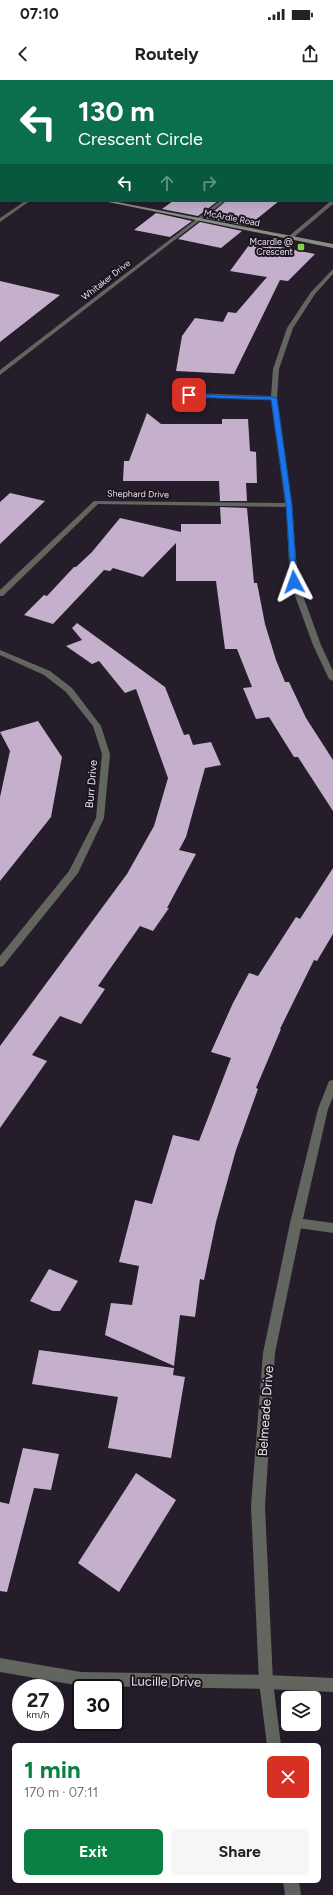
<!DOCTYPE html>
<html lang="en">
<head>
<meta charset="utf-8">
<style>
	:root { --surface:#fff; --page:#f6f6f6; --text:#222; --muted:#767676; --accent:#0b8043 }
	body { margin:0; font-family:Figtree,sans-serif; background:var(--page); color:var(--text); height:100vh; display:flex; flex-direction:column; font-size:15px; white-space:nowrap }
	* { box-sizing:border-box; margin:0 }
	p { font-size:13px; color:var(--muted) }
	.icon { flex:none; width:22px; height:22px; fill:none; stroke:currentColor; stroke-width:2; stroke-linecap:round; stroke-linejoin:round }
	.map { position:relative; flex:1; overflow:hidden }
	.sheet { position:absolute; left:12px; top:1663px; width:309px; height:140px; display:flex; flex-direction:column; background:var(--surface); border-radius:6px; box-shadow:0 4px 16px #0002 }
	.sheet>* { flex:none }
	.hud { position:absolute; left:0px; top:0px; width:333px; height:122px; box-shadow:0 4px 16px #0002; background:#0b6e4f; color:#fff; overflow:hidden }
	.fabs { position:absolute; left:281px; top:1611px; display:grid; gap:8px }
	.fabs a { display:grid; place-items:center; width:40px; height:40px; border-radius:6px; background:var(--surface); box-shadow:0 4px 16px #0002; font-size:20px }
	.speed { position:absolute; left:12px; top:1599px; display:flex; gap:8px; font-size:20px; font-weight:700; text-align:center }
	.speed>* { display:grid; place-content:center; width:52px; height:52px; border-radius:50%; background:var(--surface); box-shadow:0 4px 16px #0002; line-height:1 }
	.speed small { font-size:10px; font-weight:400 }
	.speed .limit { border:2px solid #111; border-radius:6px; background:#fff; color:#111 }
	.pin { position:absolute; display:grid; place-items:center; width:34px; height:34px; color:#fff; margin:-17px; border-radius:8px; box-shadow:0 2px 6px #0006 }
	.me { position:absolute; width:44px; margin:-22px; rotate:356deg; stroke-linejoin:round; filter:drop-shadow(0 0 3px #0008) }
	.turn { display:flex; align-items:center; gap:14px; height:84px; padding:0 12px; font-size:18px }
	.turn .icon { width:52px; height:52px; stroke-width:2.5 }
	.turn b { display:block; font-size:28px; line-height:34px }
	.lanes { display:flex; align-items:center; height:38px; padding:0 12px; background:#0003; justify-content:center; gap:20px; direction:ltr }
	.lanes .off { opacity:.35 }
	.round { display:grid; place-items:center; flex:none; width:42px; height:42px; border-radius:6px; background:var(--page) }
	.summary { display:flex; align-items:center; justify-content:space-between; height:68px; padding:0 12px }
	h1 { font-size:24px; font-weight:700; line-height:30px; color:var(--accent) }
	.action { display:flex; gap:8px; margin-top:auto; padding:8px 12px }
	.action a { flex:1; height:46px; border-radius:6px; background:var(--accent); color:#fff; font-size:16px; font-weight:700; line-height:46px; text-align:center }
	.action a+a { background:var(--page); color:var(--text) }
	.status { display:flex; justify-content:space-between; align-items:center; height:28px; padding:0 20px; background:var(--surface); direction:ltr }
	.status svg { height:11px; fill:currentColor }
	header { display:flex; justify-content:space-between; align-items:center; height:52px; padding:0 12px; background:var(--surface); font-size:18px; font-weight:700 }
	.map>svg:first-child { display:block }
</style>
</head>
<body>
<div class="status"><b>07:10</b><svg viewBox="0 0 49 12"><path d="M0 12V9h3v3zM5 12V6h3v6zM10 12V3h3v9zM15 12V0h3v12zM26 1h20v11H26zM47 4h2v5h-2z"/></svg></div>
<header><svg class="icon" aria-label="back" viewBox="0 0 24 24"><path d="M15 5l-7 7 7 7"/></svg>Routely<svg class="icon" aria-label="share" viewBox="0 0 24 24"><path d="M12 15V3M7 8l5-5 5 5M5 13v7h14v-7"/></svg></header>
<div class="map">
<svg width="333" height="1815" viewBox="0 0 333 1815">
	<rect width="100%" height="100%" fill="#261d2a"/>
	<path fill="#c4b0cd" d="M173,121H218L198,136L162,129Z
		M226,121H279L248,146L206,138Z
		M156,133L192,141L170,157L134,150Z
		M200,142L242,151L221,168L178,159Z
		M252,161L315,174L288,201L280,200L234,294L176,291L182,256L195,238L223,242L228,232L236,233L267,197L230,191Z
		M0,201L60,215L0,262Z
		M147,333L161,344H222V339H248L250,371L256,372L257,403H246L247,421H220L219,401H123L124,381H129Z
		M10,413L45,421L0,464V422Z
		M220,427L247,428L254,503H257L265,544L276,580L285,602H289L306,638L333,680V731L298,677H294L269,637L256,639L243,608L252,607L237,569H225L216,501H176V463L143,497L113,488L110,491L104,490L53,544L24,535L44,515L47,516L74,487H76L92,472L120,438L181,452V444H221Z
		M77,543L165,607L184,655L189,654L193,665L211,662L221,685L205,688L186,757L179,770L196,774L167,828H169L153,851L140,846L98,906L105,909L81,944L60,936L32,975L47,981L0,1048V966L127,794L154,746L168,698L136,609L125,613L99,581L92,584L66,566L82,560L72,548Z
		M38,641L62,677L51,737L0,801V717L10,671L0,652Z
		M333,788V854L317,881L314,880L280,949H281L256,1008L258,1009L236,1070L216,1142L204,1200L200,1199L195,1237L180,1235L174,1286L105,1255L111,1223L132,1225L139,1186L119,1182L135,1120L152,1124L173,1055L199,1061L231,978L211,972L233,923L249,893L258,896L296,837L300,839Z
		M49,1189L78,1201L60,1231H53L30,1221Z
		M39,1270L174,1288L173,1295L185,1297L171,1378L108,1368L118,1317L32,1304Z
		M23,1368L59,1374L51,1410L34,1408L7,1512L0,1511V1422L9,1424Z
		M136,1393L176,1420L119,1512L78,1483Z"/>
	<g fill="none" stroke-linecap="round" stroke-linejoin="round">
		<path fill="#62665f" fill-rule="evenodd" d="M0,81H1V83H0Z"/>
		<path fill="#62665f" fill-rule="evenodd" d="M332,120L333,124L293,158H289V156Z
			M25,121H30L0,142V138Z
			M220,121H225L0,295V290Z
			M333,189V194L315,214L293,248L279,289L277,318L292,425L298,502L321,565L333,591V601L329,599L313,565L290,502L286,427L98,424L3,516H0V510L94,421L285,423L271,320L189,317L186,315L189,313L271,316L273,289L287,248L311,212Z
			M0,570L50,591L72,608L101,646L110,674L104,738L78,793L3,886L0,887V876L69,791L96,738L102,674L93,646L66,612L44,595L0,575Z
			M296,1138L333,1143V1153L292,1147L290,1143L292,1139Z
			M0,1578L81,1592L266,1595L333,1598V1612L266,1609L81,1606L0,1592Z"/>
		<path fill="#62665f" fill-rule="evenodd" d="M333,1000V1017L328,1029L302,1143L275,1273L265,1426L273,1602L281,1665H267L259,1602L251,1426L263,1273L290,1143L318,1029L329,1001Z
			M283,1801H299L301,1815H285Z"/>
		<path fill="#878e83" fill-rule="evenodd" d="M0,99H1V102H0Z
			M103,121H112L333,164V168Z"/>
	</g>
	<path fill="#1a73e8" stroke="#114b97" d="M187,314L274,317L277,318L292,425L297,504L291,502L286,425L271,320L189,317H187Z"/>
	<rect fill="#84cf4d" stroke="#1d1420" stroke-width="1.5" x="297" y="163" width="8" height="8" rx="2"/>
	<g text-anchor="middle" stroke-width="4" stroke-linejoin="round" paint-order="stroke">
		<g font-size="9" fill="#e7e1ea" stroke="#1d1420">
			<text transform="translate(232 138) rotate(11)" y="3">McArdle Road</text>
			<text transform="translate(106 200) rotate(-38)" y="3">Whitaker Drive</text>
			<text transform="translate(138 414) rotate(1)" y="3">Shephard Drive</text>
		</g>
		<g font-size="9" fill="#e7e1ea" stroke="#1d1420" text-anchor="end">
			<text x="293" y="165">Mcardle @<tspan x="293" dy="10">Crescent</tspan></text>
		</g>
		<g font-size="11" fill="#e7e1ea" stroke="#1d1420">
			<text transform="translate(91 704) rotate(-85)" y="4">Burr Drive</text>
		</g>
		<g font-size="13" fill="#e7e1ea" stroke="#1d1420">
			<text transform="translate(265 1331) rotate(-86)" y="5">Belmeade Drive</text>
			<text transform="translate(166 1601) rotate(1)" y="5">Lucille Drive</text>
		</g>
	</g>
</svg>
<div class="fabs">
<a><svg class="icon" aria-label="layers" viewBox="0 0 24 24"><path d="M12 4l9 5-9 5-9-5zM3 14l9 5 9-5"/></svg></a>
</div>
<div class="speed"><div>27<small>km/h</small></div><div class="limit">30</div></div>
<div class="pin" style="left:189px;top:315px;background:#d93025"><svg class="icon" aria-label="arrive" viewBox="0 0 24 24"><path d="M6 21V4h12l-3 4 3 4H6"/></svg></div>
<svg class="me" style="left:294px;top:502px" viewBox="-20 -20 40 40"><path d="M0-17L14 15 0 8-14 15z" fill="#1a73e8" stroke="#fff" stroke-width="4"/></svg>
<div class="hud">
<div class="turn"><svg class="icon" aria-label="left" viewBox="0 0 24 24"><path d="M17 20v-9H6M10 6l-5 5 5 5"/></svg><div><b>130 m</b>Crescent Circle</div></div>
<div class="lanes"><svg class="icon" aria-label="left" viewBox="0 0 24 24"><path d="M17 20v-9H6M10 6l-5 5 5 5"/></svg><svg class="icon off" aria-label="ahead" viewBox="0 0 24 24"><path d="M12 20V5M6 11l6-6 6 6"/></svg><svg class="icon off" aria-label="right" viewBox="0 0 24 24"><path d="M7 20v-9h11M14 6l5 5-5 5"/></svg></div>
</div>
<section class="sheet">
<div class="summary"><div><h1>1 min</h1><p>170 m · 07:11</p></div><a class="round" style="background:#d93025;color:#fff"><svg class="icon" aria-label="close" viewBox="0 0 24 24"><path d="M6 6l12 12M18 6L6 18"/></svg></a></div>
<div class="action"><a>Exit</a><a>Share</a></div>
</section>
</div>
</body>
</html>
